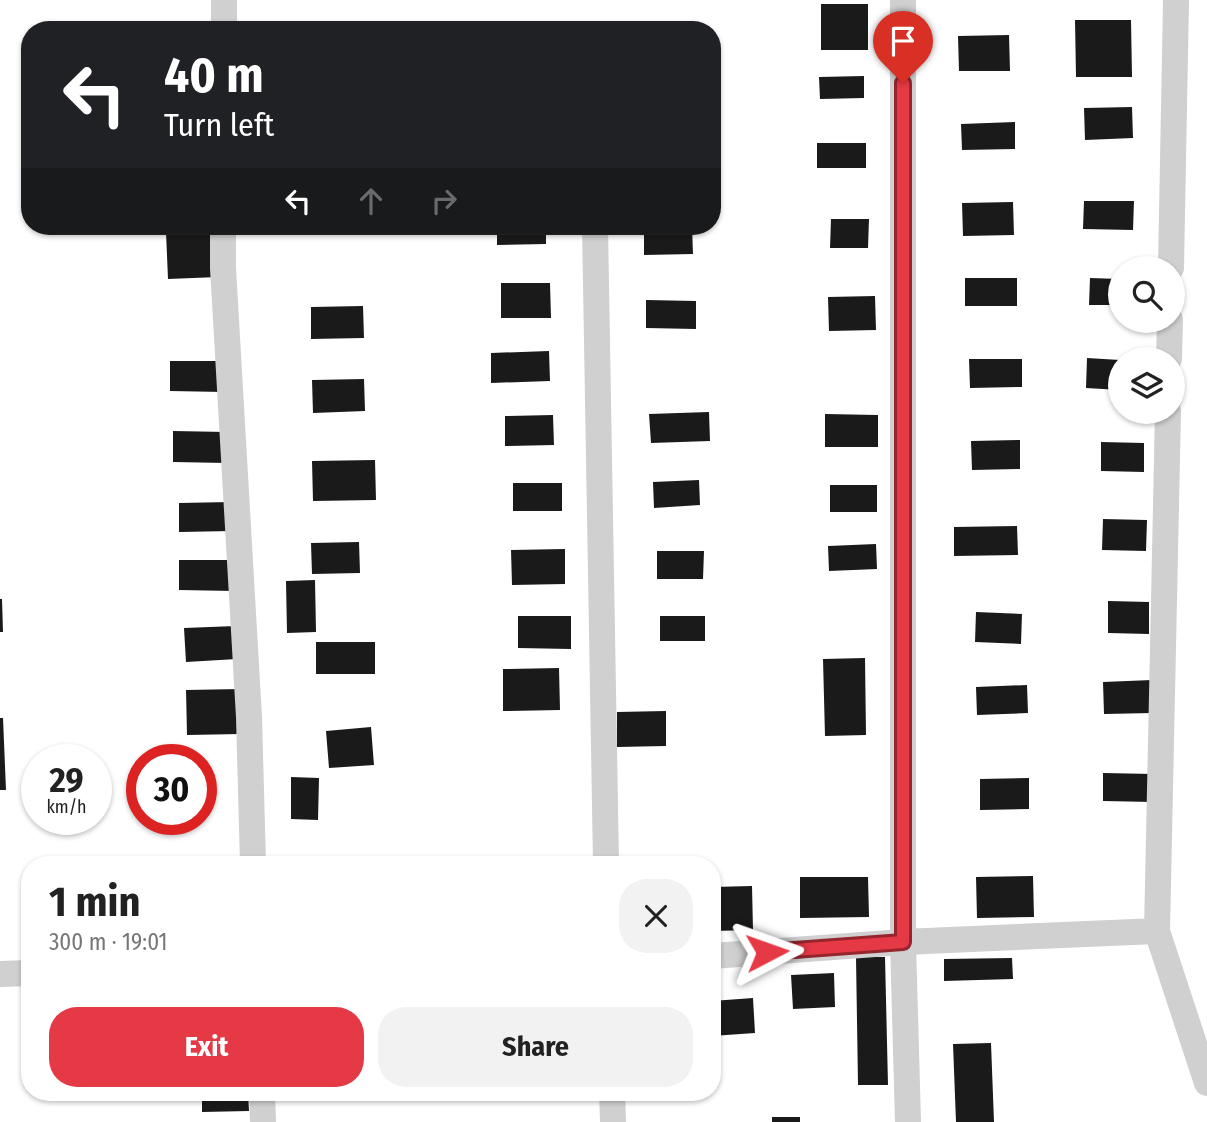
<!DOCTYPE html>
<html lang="en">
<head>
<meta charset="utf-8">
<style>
	:root { --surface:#fff; --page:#f2f2f2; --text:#222; --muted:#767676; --accent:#e63946 }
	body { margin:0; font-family:"Fira Sans Condensed",sans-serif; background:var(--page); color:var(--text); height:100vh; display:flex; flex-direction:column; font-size:26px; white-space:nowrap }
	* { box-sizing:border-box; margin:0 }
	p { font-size:23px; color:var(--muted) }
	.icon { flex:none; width:38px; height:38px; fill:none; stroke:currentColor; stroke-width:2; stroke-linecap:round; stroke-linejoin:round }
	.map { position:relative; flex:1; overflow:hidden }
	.panel { position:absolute; left:21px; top:856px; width:700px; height:245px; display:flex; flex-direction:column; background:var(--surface); border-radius:28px; box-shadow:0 2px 5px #0004 }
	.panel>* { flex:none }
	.banner { position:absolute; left:21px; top:21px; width:700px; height:214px; border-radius:28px; box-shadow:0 2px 5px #0004; background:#202124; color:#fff; overflow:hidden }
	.tools { position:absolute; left:1108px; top:256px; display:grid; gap:14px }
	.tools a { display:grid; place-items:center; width:77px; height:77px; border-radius:50%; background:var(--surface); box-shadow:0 2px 5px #0004; font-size:35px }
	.speed { position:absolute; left:21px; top:744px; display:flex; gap:14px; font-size:35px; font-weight:700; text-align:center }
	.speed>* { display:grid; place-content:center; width:91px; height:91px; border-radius:50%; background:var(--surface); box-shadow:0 2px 5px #0004; line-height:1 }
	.speed small { font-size:18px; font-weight:400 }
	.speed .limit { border:10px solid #d22; background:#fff; color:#111 }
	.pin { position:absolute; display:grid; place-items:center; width:60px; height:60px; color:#fff; margin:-72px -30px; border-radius:50% 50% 50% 0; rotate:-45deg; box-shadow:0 0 7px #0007 }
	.pin .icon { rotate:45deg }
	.me { position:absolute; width:77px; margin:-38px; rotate:86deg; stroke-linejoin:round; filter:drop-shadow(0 0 5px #0008) }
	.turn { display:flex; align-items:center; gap:24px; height:147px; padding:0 28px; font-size:32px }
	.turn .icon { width:91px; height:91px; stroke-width:2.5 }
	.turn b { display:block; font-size:49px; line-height:60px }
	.lanes { display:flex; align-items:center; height:66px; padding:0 28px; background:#0003; justify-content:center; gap:35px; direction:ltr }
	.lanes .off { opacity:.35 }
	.round { display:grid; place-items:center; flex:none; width:74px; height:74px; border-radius:28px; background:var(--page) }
	.overview { display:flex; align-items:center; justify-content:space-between; height:119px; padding:0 28px }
	h1 { font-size:42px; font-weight:700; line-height:52px }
	.button { display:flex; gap:14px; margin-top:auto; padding:14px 28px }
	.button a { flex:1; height:80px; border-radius:28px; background:var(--accent); color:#fff; font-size:28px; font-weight:700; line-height:80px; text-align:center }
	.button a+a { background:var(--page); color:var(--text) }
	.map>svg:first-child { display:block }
</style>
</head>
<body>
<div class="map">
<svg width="1207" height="1122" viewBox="0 0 1207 1122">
	<rect width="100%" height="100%" fill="#fff"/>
	<path fill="#1a1a1a" d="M821,4H868V50H821Z
		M1075,20H1131L1132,77H1076Z
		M1009,35L1010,71H959L958,36Z
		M864,76V98L820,99L819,77Z
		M1132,107L1133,138L1085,140L1084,108Z
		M1015,122V149L962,150L961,124Z
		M817,143H866V168H817Z
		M1084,201H1134L1133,230L1083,229Z
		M1013,202L1014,235L963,236L962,203Z
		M831,219H869L868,248H830Z
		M497,226H546V244L497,245Z
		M644,226H692L693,254L644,255Z
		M217,231L218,277L168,279L166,232Z
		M965,278H1017V306H965Z
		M1090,278L1120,279V305H1089Z
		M501,283H550L551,318H501Z
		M875,296L876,330L829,331L828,297Z
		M646,300L696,301V329L646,328Z
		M363,306L364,338L311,339V307Z
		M549,351L550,381L491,383V353Z
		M1087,358L1120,360V390L1086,388Z
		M969,359H1022V387L970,388Z
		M170,361H225L224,392L170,391Z
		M364,379L365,411L313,413L312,380Z
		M709,412L710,441L651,443L649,414Z
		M825,414L878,415V447H825Z
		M553,415L554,445L505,446V416Z
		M173,431L227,432V463L173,462Z
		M1020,440V469L972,470L971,441Z
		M1101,442L1144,443V472L1101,471Z
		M375,460L376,500L313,501L312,461Z
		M699,480L700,505L654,508L653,482Z
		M513,483H562V511H513Z
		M830,485H877V512H830Z
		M231,502L232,531L179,532V503Z
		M1103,519L1147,520L1146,551L1102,550Z
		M1017,526L1018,555L954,556V527Z
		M359,542L360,573L312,574L311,543Z
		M876,544L877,569L829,571L828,546Z
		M565,549V584L512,585L511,550Z
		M657,551H704L703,579H657Z
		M179,560H234V591L179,590Z
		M315,580L316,632L287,633L286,581Z
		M0,599H2L3,632H0Z
		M1108,601L1149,602V634L1108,633Z
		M976,612L1022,614L1021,644L975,642Z
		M518,616H571V649L518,648Z
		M660,616H705V641H660Z
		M236,626L237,659L186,662L184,628Z
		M316,642H375V674H316Z
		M865,658L866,735L825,736L823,659Z
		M559,668L560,710L503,711V669Z
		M1152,680L1153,713L1104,714L1103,682Z
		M1027,685L1028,713L977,715L976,687Z
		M240,689V734L187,735L186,690Z
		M666,711V746L617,747V712Z
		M0,718H3L6,790H0Z
		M371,727L374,765L329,768L326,731Z
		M1103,773L1153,774V802L1103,801Z
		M291,777L319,778L318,820L291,819Z
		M1029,778V809L980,810V779Z
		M1033,876L1034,917L977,918L976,877Z
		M800,877H868L869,917L800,918Z
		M752,886L753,930L712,931V887Z
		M856,957H885L888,1085H858Z
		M1012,958L1013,979L944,981V959Z
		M834,973L835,1007L793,1009L791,975Z
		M753,998L755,1033L712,1036V1001Z
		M991,1043L994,1122H956L953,1044Z
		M202,1092H248L249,1111L202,1112Z
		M772,1117H800V1122H772Z"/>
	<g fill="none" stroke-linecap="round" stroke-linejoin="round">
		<path stroke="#d0d0d0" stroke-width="26" d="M903,0V942L908,1122
			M224,30V0
			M223,226V268L249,717L253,864
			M595,226L606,864
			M1171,268L1176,0
			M1169,359L1170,320
			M1168,411L1157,931L1207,1083
			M712,956L903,942L1157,931
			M0,974L30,973
			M262,1092L263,1122
			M612,1092L613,1122"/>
	</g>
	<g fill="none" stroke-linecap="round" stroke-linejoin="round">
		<defs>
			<path id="route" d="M767,952L903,942V83"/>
		</defs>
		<use href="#route" stroke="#96252e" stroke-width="18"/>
		<use href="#route" stroke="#e63946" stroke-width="12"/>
	</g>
</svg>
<div class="tools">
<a><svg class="icon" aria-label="search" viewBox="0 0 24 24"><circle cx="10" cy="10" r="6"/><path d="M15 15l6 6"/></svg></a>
<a><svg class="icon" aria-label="layers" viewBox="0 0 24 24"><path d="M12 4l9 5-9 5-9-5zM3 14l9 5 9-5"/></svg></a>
</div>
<div class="speed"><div>29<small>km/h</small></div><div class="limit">30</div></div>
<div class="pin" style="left:903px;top:83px;background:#d93025"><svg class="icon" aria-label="arrive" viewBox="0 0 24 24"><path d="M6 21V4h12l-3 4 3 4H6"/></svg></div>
<svg class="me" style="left:767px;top:952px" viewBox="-20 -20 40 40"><path d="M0-17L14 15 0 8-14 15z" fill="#e63946" stroke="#fff" stroke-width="4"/></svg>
<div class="banner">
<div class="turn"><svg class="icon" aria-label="left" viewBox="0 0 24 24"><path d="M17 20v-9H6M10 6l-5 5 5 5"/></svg><div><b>40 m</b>Turn left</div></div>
<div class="lanes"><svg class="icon" aria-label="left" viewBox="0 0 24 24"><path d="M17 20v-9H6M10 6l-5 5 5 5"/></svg><svg class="icon off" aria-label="ahead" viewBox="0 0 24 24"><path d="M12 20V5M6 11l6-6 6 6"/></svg><svg class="icon off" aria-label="right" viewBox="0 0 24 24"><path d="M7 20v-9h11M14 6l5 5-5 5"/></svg></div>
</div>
<section class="panel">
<div class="overview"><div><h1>1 min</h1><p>300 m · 19:01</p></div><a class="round"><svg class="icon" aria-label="close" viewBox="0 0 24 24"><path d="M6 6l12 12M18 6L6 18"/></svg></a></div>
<div class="button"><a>Exit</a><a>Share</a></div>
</section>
</div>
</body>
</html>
